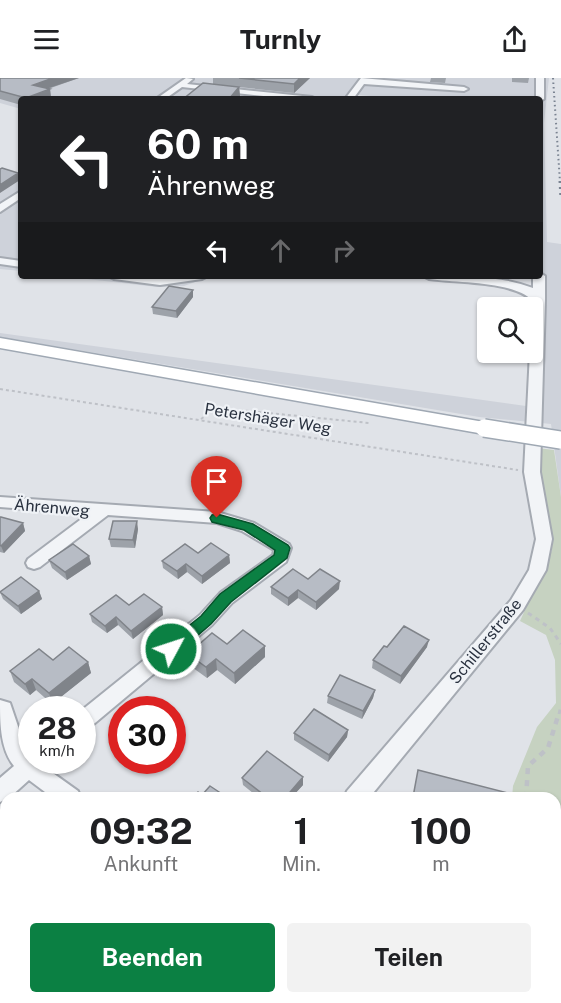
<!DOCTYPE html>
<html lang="de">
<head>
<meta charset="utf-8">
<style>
	:root { --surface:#fff; --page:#f2f2f2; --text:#202124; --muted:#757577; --accent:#0b8043 }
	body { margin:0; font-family:"Public Sans",sans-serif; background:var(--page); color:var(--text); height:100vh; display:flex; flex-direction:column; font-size:22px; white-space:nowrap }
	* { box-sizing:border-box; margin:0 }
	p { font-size:20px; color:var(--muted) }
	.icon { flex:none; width:33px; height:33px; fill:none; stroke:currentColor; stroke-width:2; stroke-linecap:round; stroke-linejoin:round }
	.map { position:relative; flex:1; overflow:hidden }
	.side { position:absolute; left:0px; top:714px; width:561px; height:212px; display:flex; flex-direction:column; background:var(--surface); border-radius:18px 18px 0 0; box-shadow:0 2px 4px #0004 }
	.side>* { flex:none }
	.guide { position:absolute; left:18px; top:18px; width:525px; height:183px; border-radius:6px; box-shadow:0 2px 4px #0004; background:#202124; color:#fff; overflow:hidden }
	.fabs { position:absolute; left:477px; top:219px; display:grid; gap:12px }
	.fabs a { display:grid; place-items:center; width:66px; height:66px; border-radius:6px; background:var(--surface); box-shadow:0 2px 4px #0004; font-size:30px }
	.speed { position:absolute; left:18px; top:618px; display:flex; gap:12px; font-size:30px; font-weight:700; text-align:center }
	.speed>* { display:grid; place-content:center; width:78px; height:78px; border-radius:50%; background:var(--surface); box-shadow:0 2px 4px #0004; line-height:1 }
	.speed small { font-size:15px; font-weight:400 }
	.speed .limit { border:9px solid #d22; background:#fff; color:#111 }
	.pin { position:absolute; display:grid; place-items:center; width:51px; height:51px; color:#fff; margin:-62px -26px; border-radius:50% 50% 50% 0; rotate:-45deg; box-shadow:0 0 6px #0007 }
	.pin .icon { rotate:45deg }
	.me { position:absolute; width:66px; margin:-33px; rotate:50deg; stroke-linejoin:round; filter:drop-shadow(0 0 4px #0008) }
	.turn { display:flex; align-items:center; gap:21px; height:126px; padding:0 30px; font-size:27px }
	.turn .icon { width:78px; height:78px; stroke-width:2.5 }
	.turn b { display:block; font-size:42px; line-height:51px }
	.lanes { display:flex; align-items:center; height:57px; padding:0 30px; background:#0003; justify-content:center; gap:30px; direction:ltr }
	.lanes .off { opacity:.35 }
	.eta { display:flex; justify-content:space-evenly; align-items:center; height:102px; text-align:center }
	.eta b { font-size:36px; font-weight:700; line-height:42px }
	.action { display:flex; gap:12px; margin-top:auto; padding:12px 30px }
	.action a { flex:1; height:69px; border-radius:6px; background:var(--accent); color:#fff; font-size:24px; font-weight:700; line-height:69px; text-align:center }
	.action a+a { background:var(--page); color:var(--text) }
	header { display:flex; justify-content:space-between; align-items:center; height:78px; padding:0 30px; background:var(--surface); font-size:27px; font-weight:700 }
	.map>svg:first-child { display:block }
</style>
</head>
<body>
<header><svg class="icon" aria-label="menu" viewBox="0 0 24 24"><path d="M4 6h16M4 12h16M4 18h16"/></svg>Turnly<svg class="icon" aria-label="share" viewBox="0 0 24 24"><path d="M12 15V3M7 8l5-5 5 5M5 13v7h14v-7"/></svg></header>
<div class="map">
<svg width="561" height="925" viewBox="0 0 561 925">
	<rect width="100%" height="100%" fill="#e0e3e8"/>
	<path fill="#ced2da" d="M0,0H549L544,45L547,164L561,166V419L551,346L479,339L0,259V255L526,328L528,275L532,274L531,198H540V21H407L358,17L355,21H21V31L0,25Z
		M0,91L21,98V193L0,191Z
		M61,198H212L184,208L157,209Z"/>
	<path fill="#c6d2c1" d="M537,370L554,372L561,419V925H493L494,920H555V720H512L513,708L537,649L556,625L555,582L546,557L520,543L552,472L548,436L538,395Z"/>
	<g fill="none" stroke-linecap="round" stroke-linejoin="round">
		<defs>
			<path id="minor" d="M186,0L193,1L187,6L312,19L316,21H291L182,9L165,21H156Z
				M361,0L464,9L468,11L464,13L364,6L353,21H345Z
				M536,0H544V21L540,23V21H536Z
				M21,113V120L0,134V126Z
				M0,180L21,183V189L0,186Z
				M540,195L545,198V222L540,394L552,461L546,492L523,532L369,720H344L347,713L511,522L529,492L536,461L524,394L530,274H532V222C512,203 457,205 429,201L423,198C459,198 499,197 533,210V198H540Z
				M108,198L160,201L208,198L202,201L160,207L114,201Z
				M0,419L217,434L254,445L289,466L291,470L286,484L232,525L212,547L89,650L82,653V632L200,537L220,515L273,477L274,472L242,453L217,445L108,437L40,489L34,491L28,489L26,485L28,481L88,436L0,429Z
				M0,622L10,625L26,672L32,675V682H45L43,688L78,713L81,720H53L29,702L9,720L0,724V700L14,688C0,671 0,644 0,622Z
				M163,920H191L189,925H161Z"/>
			<path id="major" d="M0,260L484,344L490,346L493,350L490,354L484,356L0,270Z"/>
		</defs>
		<use href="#minor" stroke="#a5aab2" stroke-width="4"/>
		<use href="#major" stroke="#9fa8b3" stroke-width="3"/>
		<path stroke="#bec1c7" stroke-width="2" stroke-dasharray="3 3" stroke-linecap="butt" d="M0,311L518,392
			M201,341L214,332L228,331L369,345"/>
		<path stroke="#bec1c7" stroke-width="3" stroke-dasharray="4.5 4.5" stroke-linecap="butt" d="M528,535L550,550L561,566
			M559,636L561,628"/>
		<path stroke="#bec1c7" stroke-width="4.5" stroke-dasharray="6 6" stroke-linecap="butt" d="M526,720L528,688L548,670L559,635
			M515,920V925"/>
		<use href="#minor" fill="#f2f4f7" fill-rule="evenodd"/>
		<use href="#major" fill="#fff" fill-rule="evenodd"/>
		<path stroke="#7a8391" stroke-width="2" stroke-dasharray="1.5 3" stroke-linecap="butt" d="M553,0L560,104"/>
		<path stroke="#7a8391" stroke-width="3" stroke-dasharray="2 4" stroke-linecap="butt" d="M560,103L561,121"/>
		<defs>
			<path id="major-bridge" d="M484,350L561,362"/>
		</defs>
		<use href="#major-bridge" stroke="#9fa8b3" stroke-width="20" stroke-linecap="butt"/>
		<use href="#major-bridge" stroke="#fff" stroke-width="17"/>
	</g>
	<path fill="#9da2a9" d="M0,0H79L48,11H50L51,20L48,21H21V27L0,21Z
		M213,0H310L294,15L239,9L240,18L237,21H177H183L213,6Z
		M431,0H446L445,5L430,4Z
		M512,0H529L528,5L512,4Z
		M193,219L177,240L153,236L152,229Z
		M0,439L23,445L25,453L4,475L0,474Z
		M138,451L135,470L111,469L109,461Z
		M198,475L229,477L230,485L202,506L187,494L178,501L163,490L162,483Z
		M89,478L91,486L67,502L52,490L49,482Z
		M271,509L339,511L316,532L298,520L288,528L271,516Z
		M39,513L42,521L21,536L3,521L0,514Z
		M129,527L162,529L163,537L133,561L118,547L107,555L92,544L90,536Z
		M227,566L265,579L235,606L217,592L207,600L189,587L188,576Z
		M387,569H427L400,606L372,590L373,582Z
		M53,582L88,584L91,595L52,626L36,612L30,617L14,604L10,593Z
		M375,612L373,620L362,641L327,625L328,618Z
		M348,652L347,659L328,684L294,662V655Z
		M242,700L303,707L291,720H259L243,707Z
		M259,921L322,925H259Z"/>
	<path fill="#80848a" d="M53,0H79L34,15L33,7Z
		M300,0H310L294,15V6Z
		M239,9L240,18L237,21H229Z
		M50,11L51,20L48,21H26V20Z
		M18,95L20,102L0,115V107Z
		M193,212V219L177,240L176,233Z
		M137,443L138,451L135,470L133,462Z
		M23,445L25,453L4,475L1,468Z
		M229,477L230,485L202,506V498Z
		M89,478L91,486L67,502L65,494Z
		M186,486L187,494L178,501L177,493Z
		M340,503L339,511L316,532V524Z
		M298,512V520L288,528V520Z
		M39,513L42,521L21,536L18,528Z
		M162,529L163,537L133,561L131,553Z
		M116,539L118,547L107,555L105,548Z
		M429,562L427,569L400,606L401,598Z
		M265,568V579L235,606L234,595Z
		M216,581L217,592L207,600L206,589Z
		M88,584L91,595L52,626L49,615Z
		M32,601L36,612L30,617L25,606Z
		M375,612L373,620L362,641L363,633Z
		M348,652L347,659L328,684L329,677Z
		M303,699V707L291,720H285Z
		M6,805V815L0,820V810Z
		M97,920H100L96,925H93Z"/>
	<path fill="#b7bcc5" stroke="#80848a" stroke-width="1.5" d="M0,0H53L33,7L50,11L26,20L0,13Z
		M239,0H300L294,6Z
		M203,5L239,9L229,21H177H183Z
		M2,90L18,95L0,107V91Z
		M169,208L193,212L176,233L152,229Z
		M0,439H1L23,445L1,468L0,467Z
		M113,443H137L133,462L109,461Z
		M211,465L229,477L202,498L186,486L177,493L162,483L185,466L198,475Z
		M73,466L89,478L65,494L49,482Z
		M293,491L308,501L320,491L340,503L316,524L298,512L288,520L271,509Z
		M21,499L39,513L18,528L0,514Z
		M144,516L162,529L131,553L116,539L105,548L90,536L116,517L129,527Z
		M404,548L429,562L401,598L373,582L384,568L387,569Z
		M243,552L265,568L234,595L216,581L206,589L188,576L212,555L227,566Z
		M69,569L88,584L49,615L32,601L25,606L10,593L39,571L53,582Z
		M340,597L375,612L363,633L328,618Z
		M314,631L348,652L329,677L294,655Z
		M267,673L303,699L285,720H268L242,700Z
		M418,692L508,715V720H417L413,719Z
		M210,708L228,720H193L198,714L202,717Z
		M0,794L6,799V805L0,810Z
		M49,920H97L93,925H53L48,921Z
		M260,920H322L321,925H270L259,921Z"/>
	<path fill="#0b8043" stroke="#07532c" stroke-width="1.5" d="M217,436L253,446L288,467L290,470L287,480L231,524L211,546L176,576L171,578L165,576L163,571L165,567L201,538L220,516L274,477L275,472L244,452L212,444L210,440L212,437Z"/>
	<g text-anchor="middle" stroke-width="4.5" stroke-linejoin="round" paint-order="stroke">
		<g font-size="16" fill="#29313f" stroke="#eff2f6">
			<text transform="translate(268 340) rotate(9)" y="6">Petershäger Weg</text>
			<text transform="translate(52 429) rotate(5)" y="6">Ährenweg</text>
			<text transform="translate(485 563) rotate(-51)" y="6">Schillerstraße</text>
		</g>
	</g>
</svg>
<div class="fabs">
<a><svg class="icon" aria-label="search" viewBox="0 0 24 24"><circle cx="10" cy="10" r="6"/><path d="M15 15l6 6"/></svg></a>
</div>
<div class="speed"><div>28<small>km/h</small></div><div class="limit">30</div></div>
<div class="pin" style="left:217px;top:440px;background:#d93025"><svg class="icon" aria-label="arrive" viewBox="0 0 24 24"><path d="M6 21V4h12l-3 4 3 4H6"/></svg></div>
<svg class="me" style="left:171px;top:571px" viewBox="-20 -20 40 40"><circle r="17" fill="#0b8043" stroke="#fff" stroke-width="3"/><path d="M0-11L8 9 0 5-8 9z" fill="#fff"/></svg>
<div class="guide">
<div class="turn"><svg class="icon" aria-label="left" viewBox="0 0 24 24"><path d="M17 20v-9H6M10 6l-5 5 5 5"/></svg><div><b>60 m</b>Ährenweg</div></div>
<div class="lanes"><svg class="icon" aria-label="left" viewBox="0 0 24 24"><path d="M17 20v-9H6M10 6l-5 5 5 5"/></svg><svg class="icon off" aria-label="ahead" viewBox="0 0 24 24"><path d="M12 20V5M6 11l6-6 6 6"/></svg><svg class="icon off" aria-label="right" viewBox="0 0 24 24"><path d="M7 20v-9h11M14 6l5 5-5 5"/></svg></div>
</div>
<section class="side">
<div class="eta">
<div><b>09:32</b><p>Ankunft</p></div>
<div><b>1</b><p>Min.</p></div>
<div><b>100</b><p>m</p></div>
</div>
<div class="action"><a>Beenden</a><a>Teilen</a></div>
</section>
</div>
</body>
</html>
